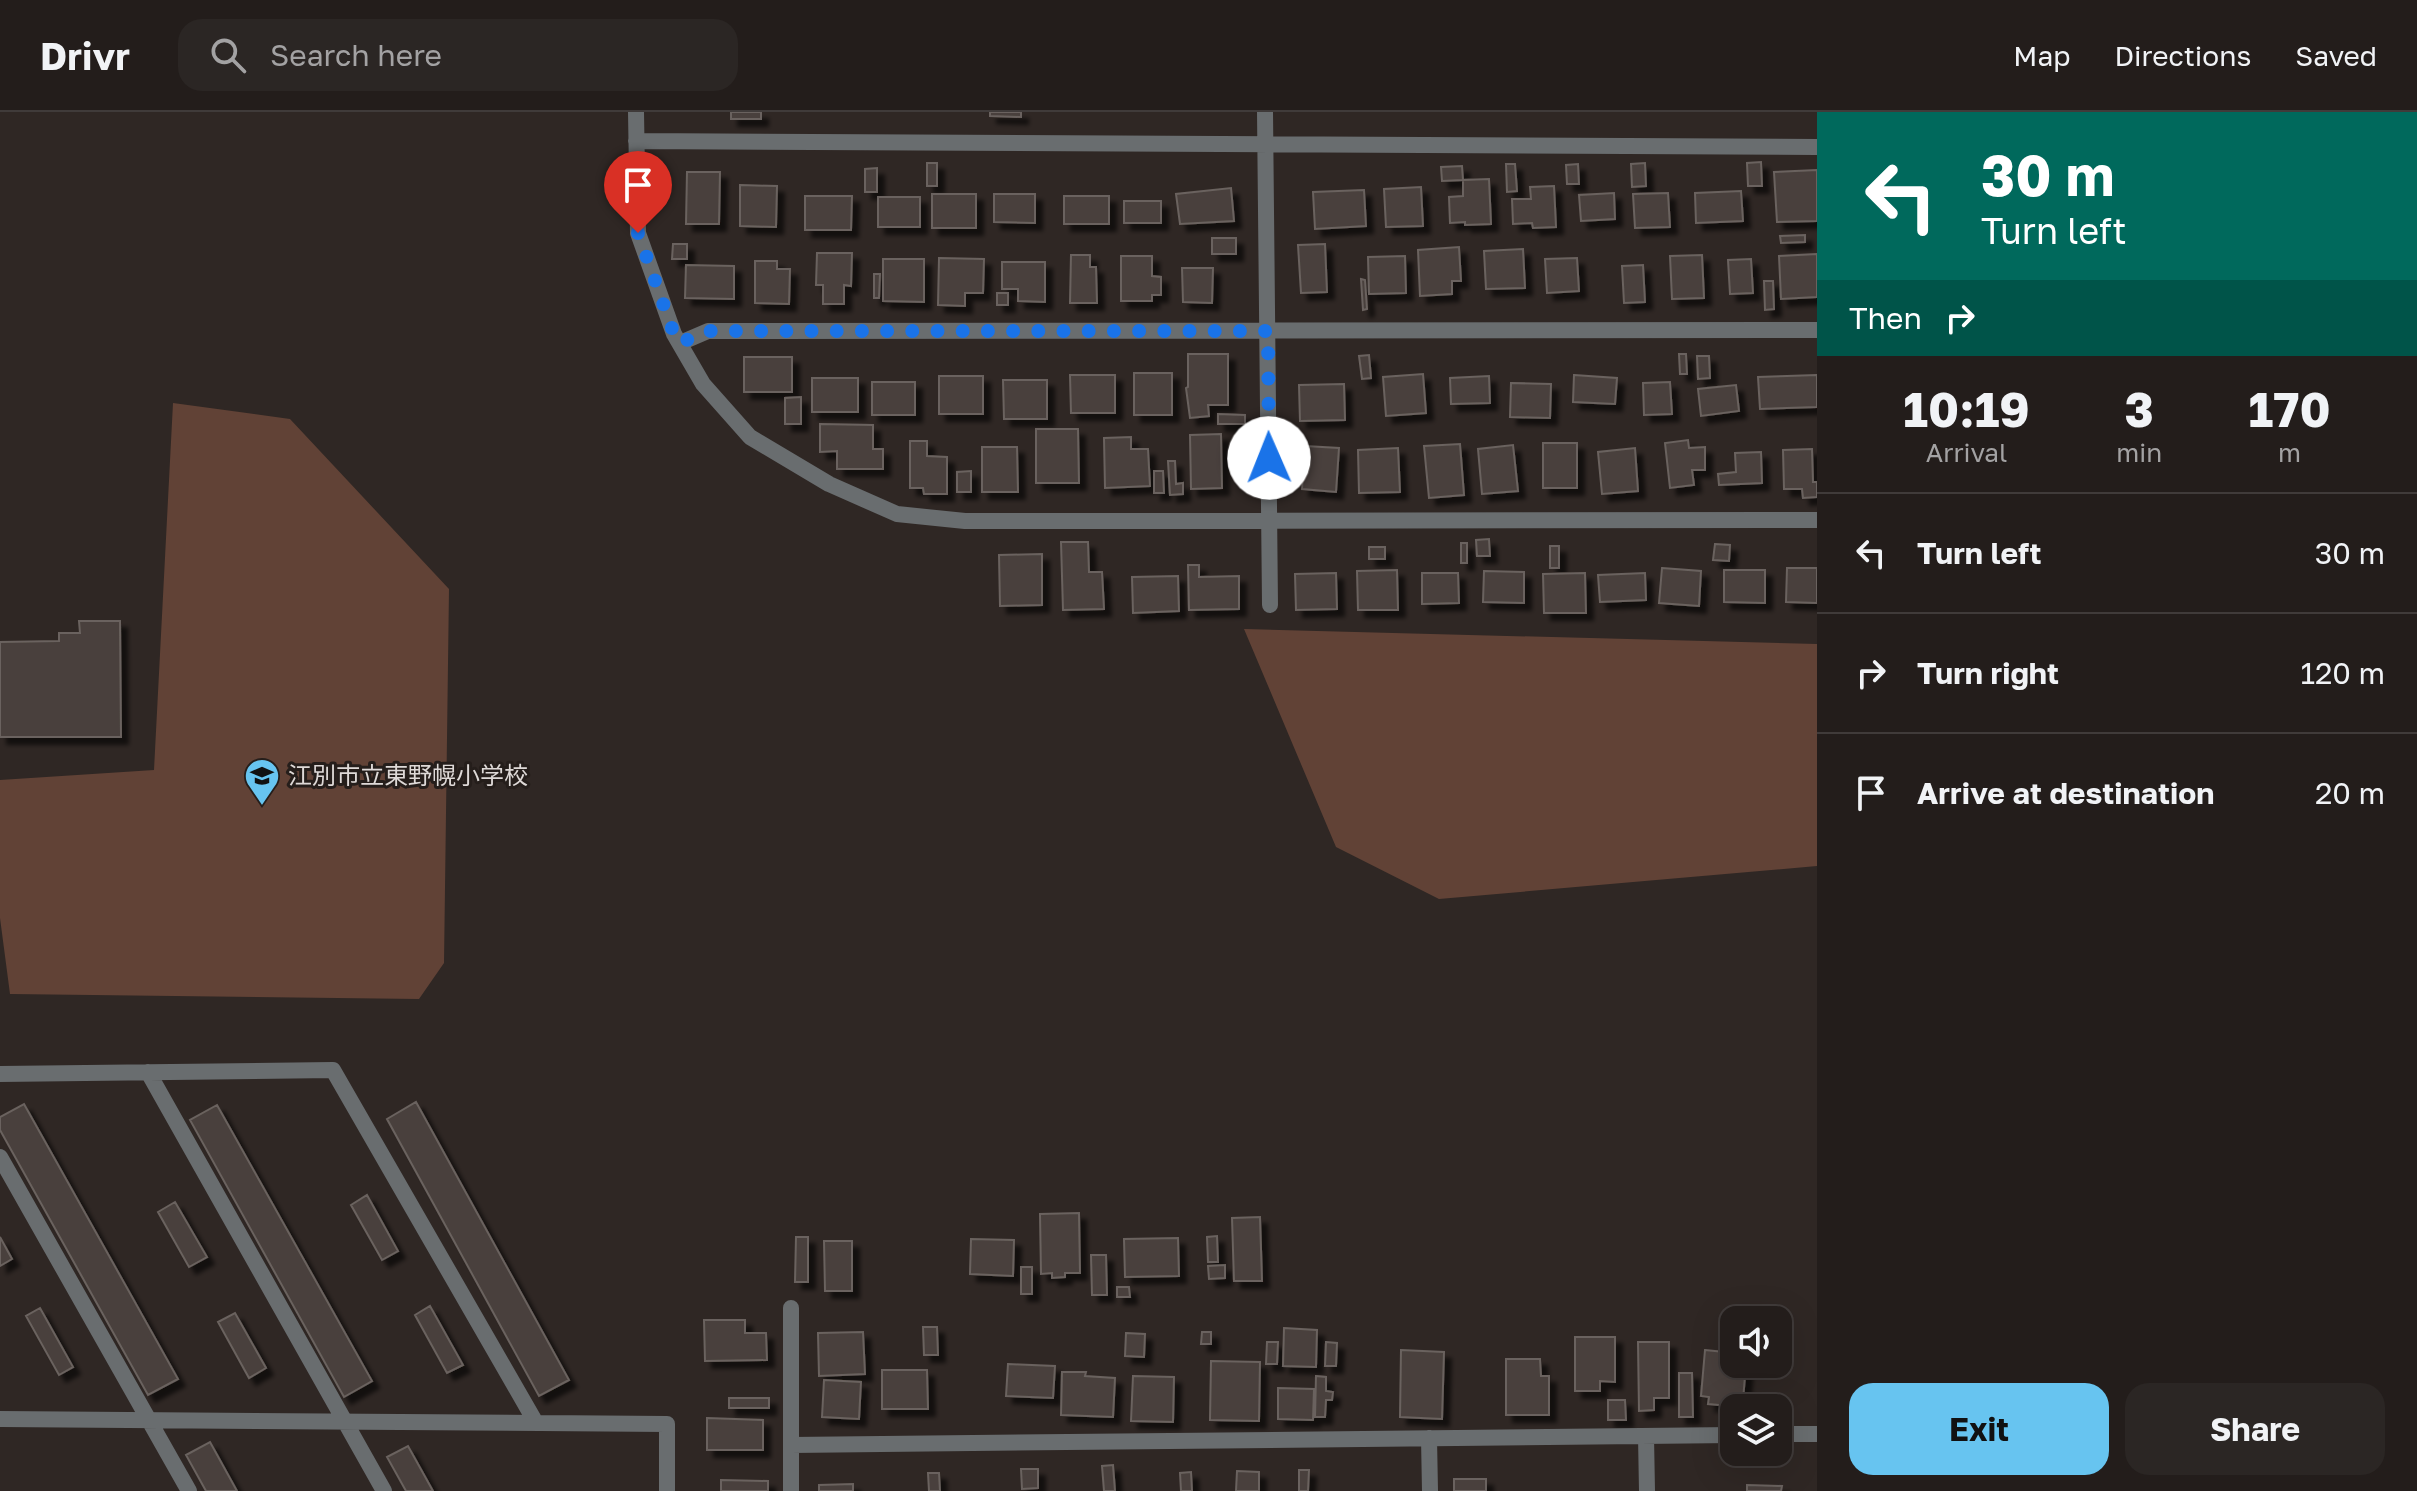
<!DOCTYPE html>
<html lang="en">
<head>
<meta charset="utf-8">
<style>
	:root { --surface:#231d1b; --page:#2b2624; --text:#f1f3f6; --muted:#a3a2a3; --line:#403b3a; --accent:#67c4f0 }
	body { margin:0; font-family:"Golos Text","Noto Sans JP",sans-serif; background:var(--page); color:var(--text); height:100vh; display:flex; flex-direction:column; font-size:30px; white-space:nowrap }
	* { box-sizing:border-box; margin:0 }
	p { font-size:26px; color:var(--muted) }
	.icon { flex:none; width:44px; height:44px; fill:none; stroke:currentColor; stroke-width:2; stroke-linecap:round; stroke-linejoin:round }
	.map { position:relative; flex:1; overflow:hidden }
	.drawer { display:flex; flex-direction:column; background:var(--surface); width:600px }
	.drawer>* { flex:none }
	.banner { background:#00695c; color:#fff; overflow:hidden }
	.controls { position:absolute; left:1720px; top:1194px; display:grid; gap:16px }
	.controls a { display:grid; place-items:center; width:72px; height:72px; border-radius:16px; background:var(--surface); box-shadow:0 8px 32px #0002,0 0 0 2px var(--line); font-size:40px }
	.pin { position:absolute; display:grid; place-items:center; width:68px; height:68px; color:#fff; margin:-82px -34px; border-radius:50% 50% 50% 0; rotate:-45deg; box-shadow:0 0 8px #0007 }
	.pin .icon { rotate:45deg }
	.me { position:absolute; width:88px; margin:-44px; rotate:359deg; stroke-linejoin:round; filter:drop-shadow(0 0 6px #0008) }
	.turn { display:flex; align-items:center; gap:28px; height:168px; padding:0 32px; font-size:36px }
	.turn .icon { width:104px; height:104px; stroke-width:2.5 }
	.turn b { display:block; font-size:56px; line-height:68px }
	.then { display:flex; align-items:center; height:76px; padding:0 32px; background:#0003; gap:16px; font-size:30px }
	.eta { display:flex; justify-content:space-evenly; align-items:center; height:136px; text-align:center }
	.eta b { font-size:48px; font-weight:700; line-height:56px }
	.primary-button { display:flex; gap:16px; margin-top:auto; padding:16px 32px }
	.primary-button a { flex:1; height:92px; border-radius:24px; background:var(--accent); color:#111; font-size:32px; font-weight:700; line-height:92px; text-align:center }
	.primary-button a+a { background:var(--page); color:var(--text) }
	ul { padding:0; list-style:none }
	li { display:flex; align-items:center; gap:24px; height:120px; padding:0 32px; border-top:2px solid var(--line) }
	li div { flex:1 }
	li b { display:block; font-size:30px }
	li em { font-style:normal }
	header { display:flex; align-items:center; gap:48px; box-sizing:border-box; height:112px; padding:0 40px; background:var(--surface); border-bottom:2px solid var(--line) }
	header strong { font-size:38px }
	nav { display:flex; gap:44px; margin-inline-start:auto; font-size:28px }
	.search { width:560px; height:72px; background:var(--page); display:flex; align-items:center; gap:20px; box-sizing:border-box; padding:0 28px; border-radius:24px; color:var(--muted); font-size:30px }
	main { display:flex; flex:1; min-height:0 }
	.map>svg:first-child { display:block }
</style>
</head>
<body>
<header>
<strong>Drivr</strong>
<div class="search"><svg class="icon" aria-label="search" viewBox="0 0 24 24"><circle cx="10" cy="10" r="6"/><path d="M15 15l6 6"/></svg>Search here</div>
<nav><a>Map</a><a>Directions</a><a>Saved</a></nav>
</header>
<main>
<div class="map">
<svg width="1817" height="1379" viewBox="0 0 1817 1379">
	<defs>
		<filter id="shadow"><feDropShadow dx="7" dy="7" stdDeviation="2" flood-color="#0009"/></filter>
	</defs>
	<rect width="100%" height="100%" fill="#2f2724"/>
	<path fill="#614236" d="M173,291L290,307L449,477L444,851L419,887L10,882L0,806V668L154,658Z
		M1244,517L1817,532V754L1439,787L1336,735Z"/>
	<path fill="#49413d" stroke="#6a625e" stroke-width="2" filter="url(#shadow)" d="M731,0H761V7H731Z
		M990,0H1021V5L990,4Z
		M1761,50L1762,74H1748L1747,51Z
		M927,51H937V74H927Z
		M1645,51L1646,74L1632,75L1631,52Z
		M1506,52H1515L1517,79L1507,80Z
		M1578,52L1579,72H1567L1566,53Z
		M1462,54L1463,68L1442,69L1441,55Z
		M877,56V80H865V57Z
		M1817,58V109L1777,110L1774,60Z
		M687,60H720L719,112H686Z
		M1489,67L1491,112L1465,113V110L1450,111L1449,85L1463,84V68Z
		M740,73L777,74L776,115L740,114Z
		M1554,74L1556,115L1533,116L1532,111L1513,112L1512,87H1531L1530,75Z
		M1421,75L1423,114L1386,115L1384,77Z
		M1231,76L1234,109L1180,112L1176,82Z
		M1364,78L1366,114L1315,117L1313,80Z
		M1741,79L1743,109L1696,111L1695,81Z
		M1614,81L1615,107L1581,109L1579,83Z
		M1668,81L1670,115L1635,116L1633,82Z
		M932,82H976V116H932Z
		M994,82H1035V111L994,110Z
		M805,84H852L851,118H805Z
		M1064,84H1109V112H1064Z
		M878,85H920V115H878Z
		M1124,89H1161V111H1124Z
		M1805,123V130L1781,131L1780,124Z
		M1212,126H1236V142H1212Z
		M673,132H687V147H672Z
		M1325,132L1327,180L1301,181L1298,133Z
		M1459,135L1461,169H1452V182L1420,184L1418,138Z
		M1523,137L1525,176L1486,177L1484,139Z
		M817,141H852L851,174L844,173V192H823V173H816Z
		M1817,142V185L1781,187L1779,144Z
		M1071,143H1090V155H1096L1097,191H1070Z
		M1702,143L1704,186L1672,187L1670,144Z
		M1121,144H1152V164L1161,165V183H1152V189H1121Z
		M1405,144L1406,181L1369,182L1368,145Z
		M939,146L984,147L983,181H965V194L938,193Z
		M1577,146L1579,179L1547,181L1545,147Z
		M883,147H924V190L883,189Z
		M1751,147L1753,181L1730,182L1728,148Z
		M755,149H777V157H790L789,192L755,191Z
		M1002,150H1045V190L1018,189V177H1002Z
		M686,153L734,154V187L685,186Z
		M1643,153L1645,190L1624,191L1622,154Z
		M1182,156H1213L1212,191L1183,190Z
		M874,162H880L879,186H874Z
		M1361,167L1365,168L1367,197L1363,198Z
		M1764,169H1773L1774,197L1765,198Z
		M997,181H1008V193H997Z
		M1188,242H1228V293H1208L1209,304L1190,306L1186,276L1188,275Z
		M1679,242H1686L1687,262H1680Z
		M1369,243L1371,266L1362,267L1359,244Z
		M1697,244H1709L1710,266L1698,267Z
		M744,245H792V280H744Z
		M1134,261H1172V303H1134Z
		M1423,262L1426,301L1386,304L1383,265Z
		M1070,263H1115V301H1071Z
		M1574,263L1617,266L1615,292L1573,290Z
		M1817,263V295L1760,297L1758,265Z
		M939,264H983V302H939Z
		M1489,264L1490,291L1451,292L1450,266Z
		M812,266H858V300H812Z
		M1003,268H1047V307H1004Z
		M872,270H915V303H872Z
		M1670,270L1672,302L1644,303L1643,271Z
		M1511,271L1551,272L1550,306L1510,305Z
		M1344,272L1345,308L1300,309L1299,273Z
		M1736,273L1739,299L1701,304L1698,277Z
		M801,285V312H785V286Z
		M1218,302L1245,303V312H1218Z
		M820,312L873,313V337H883V357H837V339L820,340Z
		M1036,317H1078L1079,371H1036Z
		M1221,322L1222,376L1191,377L1190,323Z
		M1131,325V337H1148L1150,374L1105,376L1104,326Z
		M1688,328L1689,336L1705,335V358H1692L1694,373L1670,376L1665,331Z
		M910,329H927V344L947,345V382H924L923,376H910Z
		M1543,331H1577V376H1543Z
		M1460,332L1464,383L1429,386L1424,334Z
		M1513,333L1518,379L1482,382L1478,337Z
		M1305,334L1339,336L1336,380L1302,377Z
		M982,335H1017L1018,380H982Z
		M1398,336L1400,380L1359,381L1358,338Z
		M1635,336L1638,379L1602,382L1598,340Z
		M1812,337L1813,370H1817V385L1803,386L1802,377H1784L1783,338Z
		M1761,340L1762,371L1719,373L1718,362L1736,360L1735,341Z
		M1168,349H1175L1176,372L1183,371V382L1170,383Z
		M971,359V380H957V360Z
		M1154,359H1163L1164,381H1154Z
		M1489,427L1490,444H1477L1476,428Z
		M1061,430H1088L1089,460H1102L1104,497L1063,498Z
		M1461,431H1467V451H1461Z
		M1715,432L1730,433L1729,449L1713,448Z
		M1550,434H1559V456H1550Z
		M1369,435H1385V447H1369Z
		M1042,442V493L1000,494L999,443Z
		M1188,453H1199V465L1239,464V497L1189,498Z
		M1662,456L1701,459L1699,494L1659,491Z
		M1787,456H1817V491L1786,490Z
		M1397,458L1398,498H1358L1357,459Z
		M1724,458H1765V491L1724,490Z
		M1484,459L1524,460V491L1483,490Z
		M1336,461L1337,497L1296,498L1295,462Z
		M1422,461H1458L1459,491L1422,492Z
		M1585,461L1586,501H1544L1543,462Z
		M1645,461L1646,488L1600,490L1598,463Z
		M1178,464L1179,499L1133,501L1132,465Z
		M79,509H120L121,625H0V530L59,529V521H80Z
		M416,990L569,1268L539,1284L387,1007Z
		M24,992L178,1267L148,1283L0,1018V1005Z
		M217,993L372,1269L344,1285L190,1008Z
		M367,1083L398,1139L382,1148L351,1093Z
		M175,1090L207,1145L189,1155L158,1100Z
		M1079,1101L1080,1161H1065V1165L1052,1166V1161L1041,1162L1040,1102Z
		M1260,1105L1262,1169H1234L1232,1106Z
		M1217,1124L1218,1150H1208L1207,1125Z
		M0,1125L12,1147L0,1154Z
		M796,1125H808V1170H795Z
		M1178,1126L1179,1164L1125,1165L1124,1127Z
		M971,1127L1014,1128L1013,1164L970,1162Z
		M824,1129H852V1179H825Z
		M1091,1143H1106L1107,1183H1092Z
		M1225,1153V1166L1209,1167L1208,1154Z
		M1021,1155H1032V1182H1021Z
		M1117,1175H1129L1130,1185H1117Z
		M430,1194L463,1253L447,1261L415,1203Z
		M40,1196L73,1255L59,1263L26,1204Z
		M235,1201L266,1256L249,1266L218,1210Z
		M704,1208H745V1221H766L767,1248L705,1249Z
		M923,1215H937L938,1243H924Z
		M1284,1216L1317,1218L1316,1255L1283,1254Z
		M863,1220L865,1262L819,1264L818,1221Z
		M1202,1220H1211V1232H1201Z
		M1126,1221L1145,1222L1144,1245L1125,1244Z
		M1575,1225H1615V1270L1600,1269V1279H1575Z
		M1267,1230H1278L1277,1252H1266Z
		M1326,1230L1337,1231L1336,1254H1325Z
		M1638,1230H1669V1286H1654V1298L1639,1299Z
		M1401,1238L1444,1240L1442,1307L1400,1305Z
		M1705,1238L1734,1241V1252H1746L1743,1288L1730,1287V1294L1708,1292L1709,1285L1701,1284Z
		M1506,1247H1540L1541,1264H1549V1303H1506Z
		M1211,1249L1260,1250L1259,1309L1210,1308Z
		M1008,1252L1055,1254L1053,1286L1006,1284Z
		M882,1258H927L928,1297H882Z
		M1062,1260H1086L1085,1264L1115,1266L1113,1305L1061,1303Z
		M1679,1261H1692L1693,1305H1679Z
		M1133,1264L1174,1265L1173,1310L1131,1309Z
		M1316,1264L1326,1265V1279L1333,1280L1332,1288H1326L1325,1305H1315Z
		M824,1268L861,1270L859,1307L822,1305Z
		M1278,1276L1314,1277L1313,1308L1278,1307Z
		M729,1286H769V1296H729Z
		M1608,1288H1625L1626,1308H1608Z
		M707,1306L763,1308V1338H707Z
		M210,1330L237,1379H206L186,1343Z
		M408,1334L433,1379H406L387,1345Z
		M1113,1353L1115,1379H1104L1102,1354Z
		M1021,1357H1038V1376L1022,1377Z
		M1299,1358H1309L1308,1379H1299Z
		M1237,1359L1259,1360V1379H1236Z
		M1191,1360L1192,1379H1181L1180,1361Z
		M928,1361H939L940,1379H929Z
		M1454,1367H1486V1379H1454Z
		M721,1368L768,1369V1379H721Z
		M853,1372V1379H819V1373Z
		M1747,1373L1782,1374L1781,1379H1747Z"/>
	<g fill="none" stroke-linecap="round" stroke-linejoin="round">
		<path stroke="#696d6f" stroke-width="16" d="M636,0L638,121L674,222L703,272L750,325L829,372L897,402L965,409L1817,408
			M1265,0L1270,493
			M636,29L1817,35
			M680,231L708,219L1817,218
			M148,960L384,1379
			M0,962L333,958L536,1311
			M0,1045L189,1379
			M0,1307L667,1312V1379
			M1778,1322H1817
			M1646,1324L1647,1379
			M1429,1326L1430,1379
			M791,1333L1734,1323
			M791,1379V1196"/>
	</g>
	<g fill="none" stroke-linecap="round" stroke-linejoin="round">
		<path stroke="#1a73e8" stroke-width="14" stroke-dasharray="0 25.2" d="M638,121L674,222L680,231L708,219H1268L1269,346"/>
	</g>
	<defs>
		<symbol id="school-pin" viewBox="-11 -11 22 30"><path d="M0 17L-7.5 6A9.5 9.5 0 1 1 7.5 6Z" fill="#67c4f0" stroke="#251e1b"/><path d="M0-5L7-2L0 1L-7-2ZM-4 1L0 2.5L4 1V4Q0 6-4 4Z" fill="#111"/></symbol>
	</defs>
	<g fill-rule="evenodd">
		<use href="#school-pin" x="242" y="644" width="40" height="54"/>
	</g>
	<g text-anchor="middle" stroke-width="6" stroke-linejoin="round" paint-order="stroke">
		<g font-size="24" fill="#ded9d7" stroke="#251e1b" text-anchor="start">
			<text x="288" y="672">江別市立東野幌小学校</text>
		</g>
	</g>
</svg>
<div class="controls">
<a><svg class="icon" aria-label="sound" viewBox="0 0 24 24"><path d="M4 9h4l5-4v14l-5-4H4zM17 9q2 3 0 6"/></svg></a>
<a><svg class="icon" aria-label="layers" viewBox="0 0 24 24"><path d="M12 4l9 5-9 5-9-5zM3 14l9 5 9-5"/></svg></a>
</div>
<div class="pin" style="left:638px;top:121px;background:#d93025"><svg class="icon" aria-label="arrive" viewBox="0 0 24 24"><path d="M6 21V4h12l-3 4 3 4H6"/></svg></div>
<svg class="me" style="left:1269px;top:346px" viewBox="-20 -20 40 40"><circle r="19" fill="#fff"/><path d="M0-13L10 11 0 6-10 11z" fill="#1a73e8"/></svg>
</div>
<section class="drawer">
<div class="banner">
<div class="turn"><svg class="icon" aria-label="left" viewBox="0 0 24 24"><path d="M17 20v-9H6M10 6l-5 5 5 5"/></svg><div><b>30 m</b>Turn left</div></div>
<div class="then">Then<svg class="icon" aria-label="right" viewBox="0 0 24 24"><path d="M7 20v-9h11M14 6l5 5-5 5"/></svg></div>
</div>
<div class="eta">
<div><b>10:19</b><p>Arrival</p></div>
<div><b>3</b><p>min</p></div>
<div><b>170</b><p>m</p></div>
</div>
<ul>
<li><svg class="icon" aria-label="left" viewBox="0 0 24 24"><path d="M17 20v-9H6M10 6l-5 5 5 5"/></svg><div><b>Turn left</b></div><em>30 m</em></li>
<li><svg class="icon" aria-label="right" viewBox="0 0 24 24"><path d="M7 20v-9h11M14 6l5 5-5 5"/></svg><div><b>Turn right</b></div><em>120 m</em></li>
<li><svg class="icon" aria-label="arrive" viewBox="0 0 24 24"><path d="M6 21V4h12l-3 4 3 4H6"/></svg><div><b>Arrive at destination</b></div><em>20 m</em></li>
</ul>
<div class="primary-button"><a>Exit</a><a>Share</a></div>
</section>
</main>
</body>
</html>
